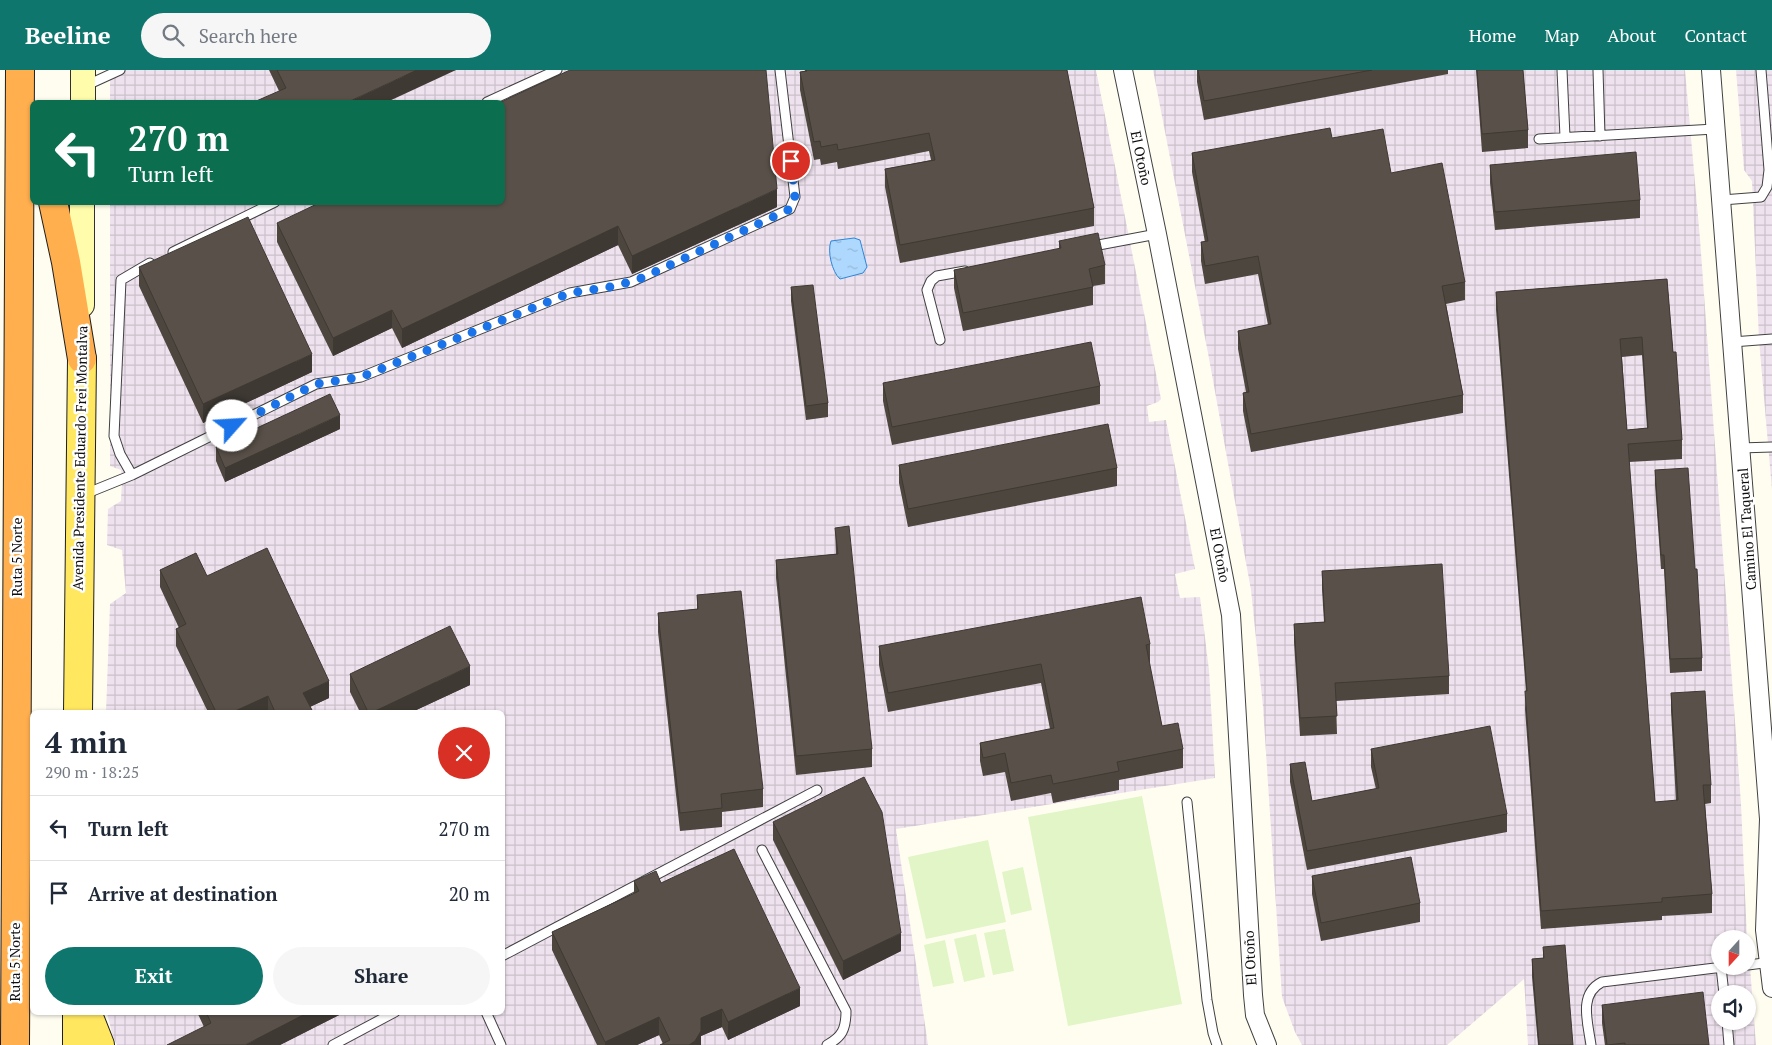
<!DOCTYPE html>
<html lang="en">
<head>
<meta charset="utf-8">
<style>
	:root { --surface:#fff; --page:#f6f6f7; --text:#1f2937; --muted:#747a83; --line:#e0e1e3; --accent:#0f766e }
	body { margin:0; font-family:"PT Serif",serif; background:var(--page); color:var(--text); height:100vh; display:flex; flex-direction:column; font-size:19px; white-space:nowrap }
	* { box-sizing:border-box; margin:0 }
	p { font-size:16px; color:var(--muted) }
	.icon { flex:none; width:28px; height:28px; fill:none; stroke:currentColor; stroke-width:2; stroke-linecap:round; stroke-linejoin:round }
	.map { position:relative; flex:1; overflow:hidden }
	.drawer { position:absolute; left:30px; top:640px; width:475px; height:305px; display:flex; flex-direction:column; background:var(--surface); border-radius:8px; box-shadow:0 1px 4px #0004 }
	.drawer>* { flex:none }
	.hud { position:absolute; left:30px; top:30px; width:475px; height:105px; border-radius:8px; box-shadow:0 1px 4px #0004; background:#0b6e4f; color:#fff; overflow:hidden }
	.needle { width:32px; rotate:201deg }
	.buttons { position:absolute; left:1711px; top:860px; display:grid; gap:10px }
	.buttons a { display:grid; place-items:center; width:45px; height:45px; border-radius:50%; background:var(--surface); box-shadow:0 1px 4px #0004; font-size:25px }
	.pin { position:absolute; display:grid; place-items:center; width:42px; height:42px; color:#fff; margin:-21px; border:2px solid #fff; border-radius:50%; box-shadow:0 1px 5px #0007 }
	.me { position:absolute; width:55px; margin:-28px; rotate:64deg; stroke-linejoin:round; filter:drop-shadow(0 0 4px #0008) }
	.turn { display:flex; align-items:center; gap:18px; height:105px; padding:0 15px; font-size:22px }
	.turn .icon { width:65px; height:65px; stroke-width:2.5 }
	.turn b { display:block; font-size:35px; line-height:42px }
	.round { display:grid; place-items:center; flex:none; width:52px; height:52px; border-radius:26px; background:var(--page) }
	.head { display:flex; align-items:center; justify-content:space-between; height:85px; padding:0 15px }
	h1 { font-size:30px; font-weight:600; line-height:38px }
	.cta { display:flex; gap:10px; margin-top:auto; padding:10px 15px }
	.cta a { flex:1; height:58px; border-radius:30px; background:var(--accent); color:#fff; font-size:20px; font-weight:600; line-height:58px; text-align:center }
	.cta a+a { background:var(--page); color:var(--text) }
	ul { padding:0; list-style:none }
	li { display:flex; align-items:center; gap:15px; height:65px; padding:0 15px; border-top:1px solid var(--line) }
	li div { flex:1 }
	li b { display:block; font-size:19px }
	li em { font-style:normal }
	header { display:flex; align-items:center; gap:30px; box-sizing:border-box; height:70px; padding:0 25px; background:var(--accent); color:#fff }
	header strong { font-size:24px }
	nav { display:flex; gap:28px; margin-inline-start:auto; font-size:18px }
	.search { width:350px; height:45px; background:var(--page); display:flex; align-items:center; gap:12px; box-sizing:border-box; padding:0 18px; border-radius:28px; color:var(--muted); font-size:19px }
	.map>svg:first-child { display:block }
</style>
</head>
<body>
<header>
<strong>Beeline</strong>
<div class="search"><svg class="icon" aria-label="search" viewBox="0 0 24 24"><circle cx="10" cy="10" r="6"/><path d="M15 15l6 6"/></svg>Search here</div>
<nav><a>Home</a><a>Map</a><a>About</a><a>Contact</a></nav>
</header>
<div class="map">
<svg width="1772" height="975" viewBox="0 0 1772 975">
	<defs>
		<pattern id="industrial-grid" width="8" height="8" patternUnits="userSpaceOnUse" patternTransform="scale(1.25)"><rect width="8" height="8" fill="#eee2ee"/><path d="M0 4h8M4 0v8" fill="none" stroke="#cbc1cb"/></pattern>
		<pattern id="water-ripples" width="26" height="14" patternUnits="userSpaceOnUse" patternTransform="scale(1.25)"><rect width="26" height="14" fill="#aed8fd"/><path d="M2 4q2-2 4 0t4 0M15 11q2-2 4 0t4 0" fill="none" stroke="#94b8d8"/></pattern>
	</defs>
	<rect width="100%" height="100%" fill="#fffdf0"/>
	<path fill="url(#industrial-grid)" fill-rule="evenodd" d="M110,0H1096L1161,329L1158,332L1147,336L1149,352L1166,350L1195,499L1175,504L1180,528L1200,527L1209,600L1215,708L896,759L928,975H117L113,967L107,943L502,942V642H106L110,534L126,523L122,480L107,475L108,439L121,431L122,409L121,400L110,396V133L502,132V32H110Z
		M1153,0H1685L1700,169L1741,734L1747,869H1720V896H1748V871L1756,975H1528L1524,909L1447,975H1302L1295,962L1282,927L1263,637L1251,520L1208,283ZM1720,924H1748V951H1720Z
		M1736,0H1772V420L1759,270L1752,111L1744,100Z"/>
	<path fill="#e1f5c7" d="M1142,726L1182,934L1068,956L1028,747Z
		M988,770L1006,852L926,869L908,787Z
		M1023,797L1032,840L1011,845L1002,802Z
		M1005,859L1014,901L993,905L984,863Z
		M976,864L985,907L964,912L954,869Z
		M945,870L954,913L933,917L924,875Z"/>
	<path fill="url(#water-ripples)" stroke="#2c86dc" d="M854,168L860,170L867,197L863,203L840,209C832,202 827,181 831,171Z"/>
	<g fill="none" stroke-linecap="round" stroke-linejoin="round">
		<defs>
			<path id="lane" d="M1562,0L1565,67
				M1598,0L1600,66
				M85,16L120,0
				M487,32L557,0
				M1539,69L1715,59
				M1722,130L1761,127L1767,117L1769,100L1761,0
				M1088,177L1157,164
				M173,182L275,132
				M940,270L927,220L931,211L937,206L965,201
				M1732,272L1772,269
				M1740,378L1772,377
				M132,405L120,384L114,366L121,210L150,193
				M85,424L132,405L316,314L361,307L570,223L631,212L790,139L795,127L780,0
				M1187,732L1207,930L1213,963L1217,975
				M762,780L846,941C846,959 842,967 827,975
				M502,886L817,720
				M1748,895L1772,892
				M1721,897L1724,924
				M486,942L501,975
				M1727,951L1729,975
				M333,975L395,942
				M1591,975C1588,953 1578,924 1602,912L1731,896"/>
			<path id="street" d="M1123,0L1157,164L1231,545L1253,925L1255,945L1267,975
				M1711,0L1769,749L1765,860L1772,918"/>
			<path id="secondary" d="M83,32V0
				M82,235V132"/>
			<path id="primary" d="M78,642L82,289
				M87,942L100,975
				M77,975V942"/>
			<path id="highway" d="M53,132L66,192L82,289
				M15,975L20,0"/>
		</defs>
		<use href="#lane" stroke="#414141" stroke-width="11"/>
		<use href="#street" stroke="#414141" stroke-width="20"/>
		<use href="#secondary" stroke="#303030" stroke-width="26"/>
		<use href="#primary" stroke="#1f1f1f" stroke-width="30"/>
		<use href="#highway" stroke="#1f1f1f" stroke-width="30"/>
		<use href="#lane" stroke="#fff" stroke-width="9"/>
		<use href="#street" stroke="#fff" stroke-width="18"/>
		<use href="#secondary" stroke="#fffdab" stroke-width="24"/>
		<use href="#primary" stroke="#ffe760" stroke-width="28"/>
		<use href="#highway" stroke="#ffaf4e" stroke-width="28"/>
	</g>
	<path fill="#4d463f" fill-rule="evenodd" d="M269,0H456L279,21Z
		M805,0H1067L1094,138V156L900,193L885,117V99L931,90L929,81L838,99L837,92L821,95L820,89L814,90L800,20V2L805,1Z
		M1197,0H1448V4L1204,50L1197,12Z
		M1476,0H1523L1528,60V78L1482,82Z
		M1332,68L1391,103L1465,212V230L1446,234L1463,325V343L1251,382L1243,341V323L1246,322L1238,279V261L1268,255L1258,204L1205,214L1201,191V172H1205L1192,102V83Z
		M1490,95L1640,130V148L1495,160L1490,113Z
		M777,137L632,204L618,175L402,278L392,258L333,286L277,172V153Z
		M1059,171L1105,195V214L1093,216V235L963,261L954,218V200L1059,179Z
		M139,197L312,302L203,353L139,216Z
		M1667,209L1673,282L1682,370V389L1629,392L1655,732L1676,731L1671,641V623L1711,715V733L1705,734L1712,824V843L1662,846V850L1541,859L1525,639L1526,621L1496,240V222ZM1642,285L1647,358L1627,360L1622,287Z
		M791,217L828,333V347L806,350L791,231Z
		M883,313L1100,316V334L892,375L883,331Z
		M340,359L225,412L216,391V377Z
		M899,395L1117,398V416L908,457L899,413Z
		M1655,400L1695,499L1702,588V601L1670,603L1664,499H1661L1655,414Z
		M835,458L872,679V697L796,705L776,508V490L836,484Z
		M160,500L207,506L329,628L310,637L313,642H208L176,576V559L179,558L160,517Z
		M1322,501L1449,606V624L1336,631L1337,664L1300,666L1294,572V554L1324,552L1322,519Z
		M697,525L763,719V737L722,742V757L680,761L658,562V543L697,539Z
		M1150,574V592H1149L1162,656L1183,679V698L1119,710V720L1053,733L1051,723L1011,731L1005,702L983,706L980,691V673L1050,659L1041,613L888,642L879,595V576Z
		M350,604L470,615L412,642H360L350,622Z
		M1371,679L1507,744V762L1307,800L1290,712V694L1312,731L1376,719L1371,697Z
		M773,752L901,881L843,910L773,770Z
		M1312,806L1420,833V852L1321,871L1312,824Z
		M634,811L661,813L800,936L728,970L722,957L701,966V975L663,974L659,965L637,975H597L552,880V862L634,823Z
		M1543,877L1573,975H1538L1532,907V889L1543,888Z
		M1602,935L1709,975H1605L1602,953Z
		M197,942H345L280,975L204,957Z"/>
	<path fill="#3e3933" d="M417,0H456L387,32H348Z
		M777,119V137L632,204V186Z
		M618,156V175L402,278V259Z
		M392,240V258L333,286V268Z
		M312,284V302L203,353V334Z
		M340,345V359L225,412V398Z
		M470,596V615L412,642H373Z
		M329,611V628L303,640V623Z
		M268,626V642H233Z
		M901,863V881L843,910V891Z
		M800,918V936L728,970V952Z
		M722,939V957L701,966V975H689L701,948Z
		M309,942H345L280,975H245Z
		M659,947V965L637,975H605V972Z"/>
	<path fill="#595149" stroke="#3e3933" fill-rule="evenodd" d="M277,0H417L348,32H254L286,18Z
		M570,0H766L777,119L632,186L618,156L402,259L392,240L333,268L277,153L321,132H502V32H501Z
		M806,0H1067L1094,138L900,175L885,99L935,90L929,63L838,80L837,74L821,77L820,71L814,72L800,2L807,1Z
		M1198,0H1372L1204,31Z
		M1477,0H1523L1528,60L1482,64Z
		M1330,58L1332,68L1383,59L1391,103L1442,93L1465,212L1442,216L1463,325L1251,364L1243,323L1249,322L1238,261L1271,254L1258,186L1205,196L1201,172L1208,171L1192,83Z
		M1636,82L1640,130L1495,142L1490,95Z
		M248,147L312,284L203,334L139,197Z
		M1098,163L1105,195L1089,199L1093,217L963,243L954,200L1061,178L1059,171Z
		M1667,209L1673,282H1676L1682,370L1628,374L1655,732L1678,730L1671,623L1705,621L1711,715H1703L1712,824L1662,828V832L1541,841L1525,621H1527L1496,222ZM1642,267L1648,358L1627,360L1620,269Z
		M813,215L828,333L806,336L791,217Z
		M1091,272L1100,316L892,357L883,313Z
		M330,324L340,345L225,398L216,377Z
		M1108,354L1117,398L908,439L899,395Z
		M1688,398L1695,499H1697L1702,588L1670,589L1664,485H1661L1655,400Z
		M849,456L872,679L796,686L776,490L838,484L835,458Z
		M267,478L329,611L303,623L313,642H275L268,626L233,642H216L176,559L186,554L160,500L196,483L207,506Z
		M1442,494L1449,606L1335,613L1337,646L1300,648L1294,554L1325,552L1322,501Z
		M741,521L763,719L721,724L722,738L680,743L658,543L698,539L697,525Z
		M1141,527L1150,574L1146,575L1162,656L1178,653L1183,679L1117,692L1119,701L1053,714L1051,705L1011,713L1005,683L983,688L980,673L1054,658L1041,594L888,623L879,576Z
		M450,556L470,596L373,642H368L350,604Z
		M1490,656L1507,744L1307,781L1290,694L1305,692L1312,731L1379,718L1371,679Z
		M864,707L882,742L901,863L843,891L773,752Z
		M734,779L800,918L728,952L722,939L701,948V961L695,971L689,975H660L670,970L659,947L605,972L552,862L639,821L634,811L656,801L661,813Z
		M1411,787L1420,833L1321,853L1312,806Z
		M1565,875L1573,975H1539L1532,889L1544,888L1543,877Z
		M1703,922L1709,975H1625V973L1607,975L1602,935Z
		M206,942H309L245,975H167L211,953Z"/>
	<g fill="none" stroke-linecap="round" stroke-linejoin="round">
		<path stroke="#1a73e8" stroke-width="9" stroke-dasharray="0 16.2" d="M232,356L316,314L361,307L570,223L616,216L642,208L790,139L795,128L791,91"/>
	</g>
	<g text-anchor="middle" stroke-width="5" stroke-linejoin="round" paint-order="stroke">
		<g font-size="14" fill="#0e0e0e" stroke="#fff">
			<text transform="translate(1141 88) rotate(78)" y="5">El Otoño</text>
			<text transform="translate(80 388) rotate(-89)" y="5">Avenida Presidente Eduardo Frei Montalva</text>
			<text transform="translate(1747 459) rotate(-94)" y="5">Camino El Taqueral</text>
			<text transform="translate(1220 485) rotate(79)" y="5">El Otoño</text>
			<text transform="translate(17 487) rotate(-90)" y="5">Ruta 5 Norte</text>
			<text transform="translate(1250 888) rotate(-93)" y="5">El Otoño</text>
			<text transform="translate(15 892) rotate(-90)" y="5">Ruta 5 Norte</text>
		</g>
	</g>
</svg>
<div class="buttons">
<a><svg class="needle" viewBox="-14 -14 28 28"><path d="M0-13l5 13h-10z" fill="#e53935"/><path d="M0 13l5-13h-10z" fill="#747a83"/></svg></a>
<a><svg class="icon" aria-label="sound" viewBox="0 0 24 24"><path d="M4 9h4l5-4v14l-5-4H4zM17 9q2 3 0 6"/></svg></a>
</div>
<div class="pin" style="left:791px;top:91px;background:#d93025"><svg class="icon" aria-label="arrive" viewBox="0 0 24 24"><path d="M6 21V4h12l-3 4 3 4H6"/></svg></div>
<svg class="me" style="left:232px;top:356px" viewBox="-20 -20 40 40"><circle r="19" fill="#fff"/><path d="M0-13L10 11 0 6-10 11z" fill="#1a73e8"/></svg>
<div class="hud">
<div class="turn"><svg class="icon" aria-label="left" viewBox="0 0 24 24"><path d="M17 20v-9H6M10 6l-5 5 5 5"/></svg><div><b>270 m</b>Turn left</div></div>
</div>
<section class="drawer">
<div class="head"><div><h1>4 min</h1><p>290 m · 18:25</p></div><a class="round" style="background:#d93025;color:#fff"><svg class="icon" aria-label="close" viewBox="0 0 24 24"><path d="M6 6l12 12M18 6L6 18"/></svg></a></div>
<ul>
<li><svg class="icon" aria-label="left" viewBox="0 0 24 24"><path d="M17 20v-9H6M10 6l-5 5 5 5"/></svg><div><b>Turn left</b></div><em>270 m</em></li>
<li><svg class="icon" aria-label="arrive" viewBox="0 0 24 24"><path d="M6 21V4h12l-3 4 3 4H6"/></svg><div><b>Arrive at destination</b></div><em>20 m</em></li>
</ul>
<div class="cta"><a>Exit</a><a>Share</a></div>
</section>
</div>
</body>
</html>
